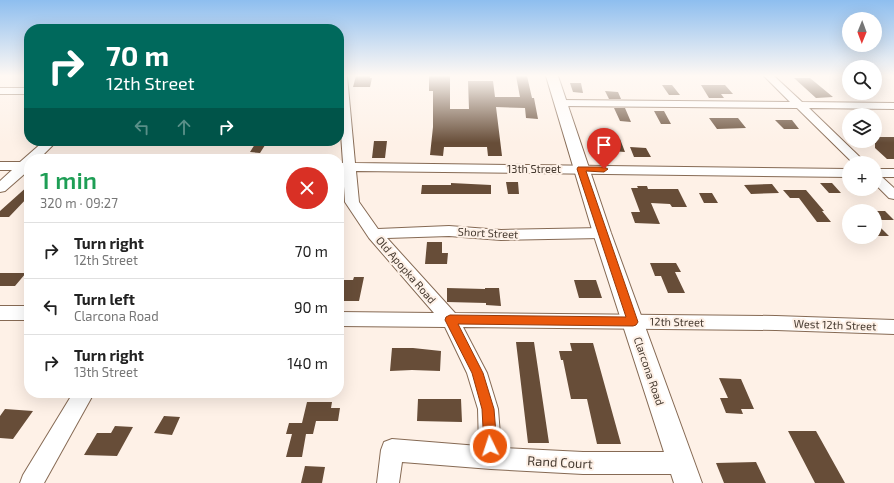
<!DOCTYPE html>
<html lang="en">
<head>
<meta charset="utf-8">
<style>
	:root { --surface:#fff; --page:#f6f6f6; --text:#222; --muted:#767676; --line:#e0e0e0 }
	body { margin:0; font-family:"Exo 2",sans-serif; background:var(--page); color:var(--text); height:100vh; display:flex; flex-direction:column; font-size:15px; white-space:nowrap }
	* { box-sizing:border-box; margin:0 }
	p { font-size:13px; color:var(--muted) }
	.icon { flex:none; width:22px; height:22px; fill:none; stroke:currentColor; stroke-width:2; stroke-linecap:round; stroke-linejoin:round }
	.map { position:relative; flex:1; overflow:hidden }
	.side { position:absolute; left:24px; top:154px; width:320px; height:244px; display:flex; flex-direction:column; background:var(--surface); border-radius:16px; box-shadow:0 4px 16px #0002 }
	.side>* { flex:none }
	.guide { position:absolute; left:24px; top:24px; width:320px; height:122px; border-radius:16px; box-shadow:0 4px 16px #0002; background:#00695c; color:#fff; overflow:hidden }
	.needle { width:26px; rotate:181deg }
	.buttons { position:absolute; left:842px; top:12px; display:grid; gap:8px }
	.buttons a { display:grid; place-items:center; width:40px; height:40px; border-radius:50%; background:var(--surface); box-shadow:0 4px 16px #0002; font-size:20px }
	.pin { position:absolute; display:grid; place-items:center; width:34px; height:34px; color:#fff; margin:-41px -17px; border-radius:50% 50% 50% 0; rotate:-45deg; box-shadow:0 0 4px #0007 }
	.pin .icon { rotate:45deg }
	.me { position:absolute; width:44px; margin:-22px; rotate:356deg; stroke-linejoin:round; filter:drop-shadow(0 0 3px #0008) }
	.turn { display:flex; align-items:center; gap:14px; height:84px; padding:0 16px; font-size:18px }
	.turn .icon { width:52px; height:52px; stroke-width:2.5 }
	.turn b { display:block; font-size:28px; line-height:34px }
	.lanes { display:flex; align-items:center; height:38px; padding:0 16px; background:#0003; justify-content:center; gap:20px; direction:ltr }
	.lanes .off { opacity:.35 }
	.round { display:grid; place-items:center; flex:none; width:42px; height:42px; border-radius:21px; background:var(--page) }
	.headline { display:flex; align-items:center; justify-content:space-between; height:68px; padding:0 16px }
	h1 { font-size:24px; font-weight:600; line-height:30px; color:#1e9e55 }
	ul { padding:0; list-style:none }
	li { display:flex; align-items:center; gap:12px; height:56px; padding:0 16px; border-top:1px solid var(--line) }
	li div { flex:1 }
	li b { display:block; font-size:15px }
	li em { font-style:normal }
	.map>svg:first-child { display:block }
</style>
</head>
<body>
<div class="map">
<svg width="894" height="483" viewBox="0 0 894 483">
	<rect width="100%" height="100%" fill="#fef1e7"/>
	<path fill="#674d38" d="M356,76H370V78H372L370,87H353Z
		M429,76H450V109H469L468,81H493L495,97H520L516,76H527L532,98H534L538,119L526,118L525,108L496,107L502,156H488L487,147H444L443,156L430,155L433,127V91H429Z
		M794,78H810L833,97L816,98Z
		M570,83H581L583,93L573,92Z
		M662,85H672L680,95H669Z
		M701,85H725L733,94H721L724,98H709Z
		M605,91L618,92L621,99H609Z
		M614,108H625L631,122L620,121Z
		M654,111H664L671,124H661Z
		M709,118H738L746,128L717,129Z
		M775,120H792L799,129H784Z
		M875,137H894V159H887L875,148Z
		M606,138L620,139L625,152L611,151Z
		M257,141L267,142L260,153L250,152Z
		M374,141H387L385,158H372Z
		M591,144H604L609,155H596Z
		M630,147L646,148L651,157H634Z
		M506,182H518L519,194H508Z
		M451,183L491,185V194H421L422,185H451Z
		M820,183H832L841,193H829Z
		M772,184L779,193L751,194L744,185Z
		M29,185V196L9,217H0V211Z
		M637,186H647L648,189H678L687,207H672L670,204L651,203L660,224L635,223L631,212H640L631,188H638Z
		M783,190H806L824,211H822L831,222H817L799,198H790Z
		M699,193H712L718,203H704Z
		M875,211H885L894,220H875Z
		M875,222L889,236H875Z
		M427,242H442V253H448L447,264H425Z
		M650,263H676L681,272H675L685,293H668L661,276H655Z
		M0,273H26L15,286H0Z
		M354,277H364L359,301H339V280H353Z
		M574,280H596L602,298H579Z
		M447,288L485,289V288H499L501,306L486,305V303L447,302Z
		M516,342H534L549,443H528Z
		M570,343H593L621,444H597L587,399H571L563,360H561L559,351H572Z
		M392,348H413L441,351L440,371L412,370L390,371Z
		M719,378L741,379L754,409H741L743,414L726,413L720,398H728Z
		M418,399H461L462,422L417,421Z
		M307,402H332L331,408H340L338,421H316L313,434H306L302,457H286L292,434H286L289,423H302Z
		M5,409L33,411L13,439L0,438V416Z
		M164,416L180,417L172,435L154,433Z
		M115,426L133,427L117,456L84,455L97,433H111Z
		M788,431H816L845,483H815Z
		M756,462L766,483H724L716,463Z
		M305,466L325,467L322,483H301Z"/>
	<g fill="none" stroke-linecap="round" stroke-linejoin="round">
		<defs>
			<path id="minor" d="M339,76H347L355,163L849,169V177L356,171L359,202L378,229L449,226L501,230L602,228L607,230L609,233L607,236L602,238L501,240L449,236L387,238L455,313L776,316L894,320V334L776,330L463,327L487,373L498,409L501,448L583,452H681L689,455L692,463L689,471L681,474H583L491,469L402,462L399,483H377L381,450L384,442L392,439L479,446L478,409L467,373L445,327L339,326V312L434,313L369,238L345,202L343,171H339V163H343L339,105Z
				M764,76H774L802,102L894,103V109L809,108L866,163H853L797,108L560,106L555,103L560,100L790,102Z
				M0,88H29V94H0Z
				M44,141H57L39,159H29V170L5,191L0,192V181L12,170H0V162H20Z
				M875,169H894V177H882L894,188V199L889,198L875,184Z
				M0,306H29V320H0Z
				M73,393H94L44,483H20L23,475Z"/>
			<path id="major" d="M546,76H558L611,233L702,483H674L593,233Z"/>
		</defs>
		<use href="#minor" stroke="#866a54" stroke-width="2"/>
		<use href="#major" stroke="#866a54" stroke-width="2"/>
		<use href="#minor" fill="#fff" fill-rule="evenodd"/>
		<use href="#major" fill="#fff" fill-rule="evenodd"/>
	</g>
	<linearGradient id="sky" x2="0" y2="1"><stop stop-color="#8ebeef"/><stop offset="0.53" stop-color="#fff9f4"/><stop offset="1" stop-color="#fff9f4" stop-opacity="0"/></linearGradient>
	<rect width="894" height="143" fill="url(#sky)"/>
	<path fill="#ea580c" stroke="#983908" d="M578,167H604L608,169L604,172L586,171L638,322L636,325L633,326L458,324L483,373L494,409L497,446L495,450L490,452L486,450L484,446L482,409L472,373L445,320L446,317L450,315L626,317L577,169Z"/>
	<g text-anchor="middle" stroke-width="4" stroke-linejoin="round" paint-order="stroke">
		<g font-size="11" fill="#463a30" stroke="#fef1e7">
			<text x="534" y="173">13th Street</text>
			<text transform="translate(488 233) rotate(3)" y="4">Short Street</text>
			<text transform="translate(406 270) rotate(49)" y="4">Old Apopka Road</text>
			<text transform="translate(677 322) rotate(1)" y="4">12th Street</text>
			<text transform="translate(835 325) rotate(2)" y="4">West 12th Street</text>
			<text transform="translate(649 371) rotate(71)" y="4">Clarcona Road</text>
		</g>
		<g font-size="13" fill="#463a30" stroke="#fef1e7">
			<text transform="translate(560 462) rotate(3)" y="5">Rand Court</text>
		</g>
	</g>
</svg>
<div class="buttons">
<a><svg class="needle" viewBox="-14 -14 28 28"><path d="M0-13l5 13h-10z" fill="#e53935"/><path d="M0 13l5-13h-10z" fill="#767676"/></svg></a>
<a><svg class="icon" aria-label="search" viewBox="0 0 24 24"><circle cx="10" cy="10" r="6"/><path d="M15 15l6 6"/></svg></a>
<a><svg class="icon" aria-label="layers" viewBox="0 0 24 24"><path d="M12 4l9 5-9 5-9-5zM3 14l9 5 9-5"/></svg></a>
<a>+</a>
<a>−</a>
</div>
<div class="pin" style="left:604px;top:169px;background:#d93025"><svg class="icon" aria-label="arrive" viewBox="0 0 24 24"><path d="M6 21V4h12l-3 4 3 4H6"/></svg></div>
<svg class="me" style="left:490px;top:446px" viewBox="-20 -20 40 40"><circle r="17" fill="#ea580c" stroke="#fff" stroke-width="3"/><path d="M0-11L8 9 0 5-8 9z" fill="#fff"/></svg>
<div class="guide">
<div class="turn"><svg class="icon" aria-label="right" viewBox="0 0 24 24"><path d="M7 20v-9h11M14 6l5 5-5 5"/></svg><div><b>70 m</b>12th Street</div></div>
<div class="lanes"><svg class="icon off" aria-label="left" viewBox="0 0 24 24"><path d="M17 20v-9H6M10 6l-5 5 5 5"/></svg><svg class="icon off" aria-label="ahead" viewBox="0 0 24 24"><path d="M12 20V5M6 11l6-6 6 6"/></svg><svg class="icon" aria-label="right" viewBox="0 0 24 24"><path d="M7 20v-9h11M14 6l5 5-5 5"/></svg></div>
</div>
<section class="side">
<div class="headline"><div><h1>1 min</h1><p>320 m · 09:27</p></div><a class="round" style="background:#d93025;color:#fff"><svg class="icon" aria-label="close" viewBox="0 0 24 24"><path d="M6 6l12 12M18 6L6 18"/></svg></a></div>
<ul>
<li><svg class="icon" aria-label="right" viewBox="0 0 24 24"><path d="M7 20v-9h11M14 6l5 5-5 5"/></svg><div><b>Turn right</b><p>12th Street</p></div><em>70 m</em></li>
<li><svg class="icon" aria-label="left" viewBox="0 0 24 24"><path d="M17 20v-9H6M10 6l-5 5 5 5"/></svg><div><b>Turn left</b><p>Clarcona Road</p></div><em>90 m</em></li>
<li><svg class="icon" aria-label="right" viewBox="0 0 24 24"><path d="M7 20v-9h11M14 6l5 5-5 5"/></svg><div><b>Turn right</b><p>13th Street</p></div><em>140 m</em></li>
</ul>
</section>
</div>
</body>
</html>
